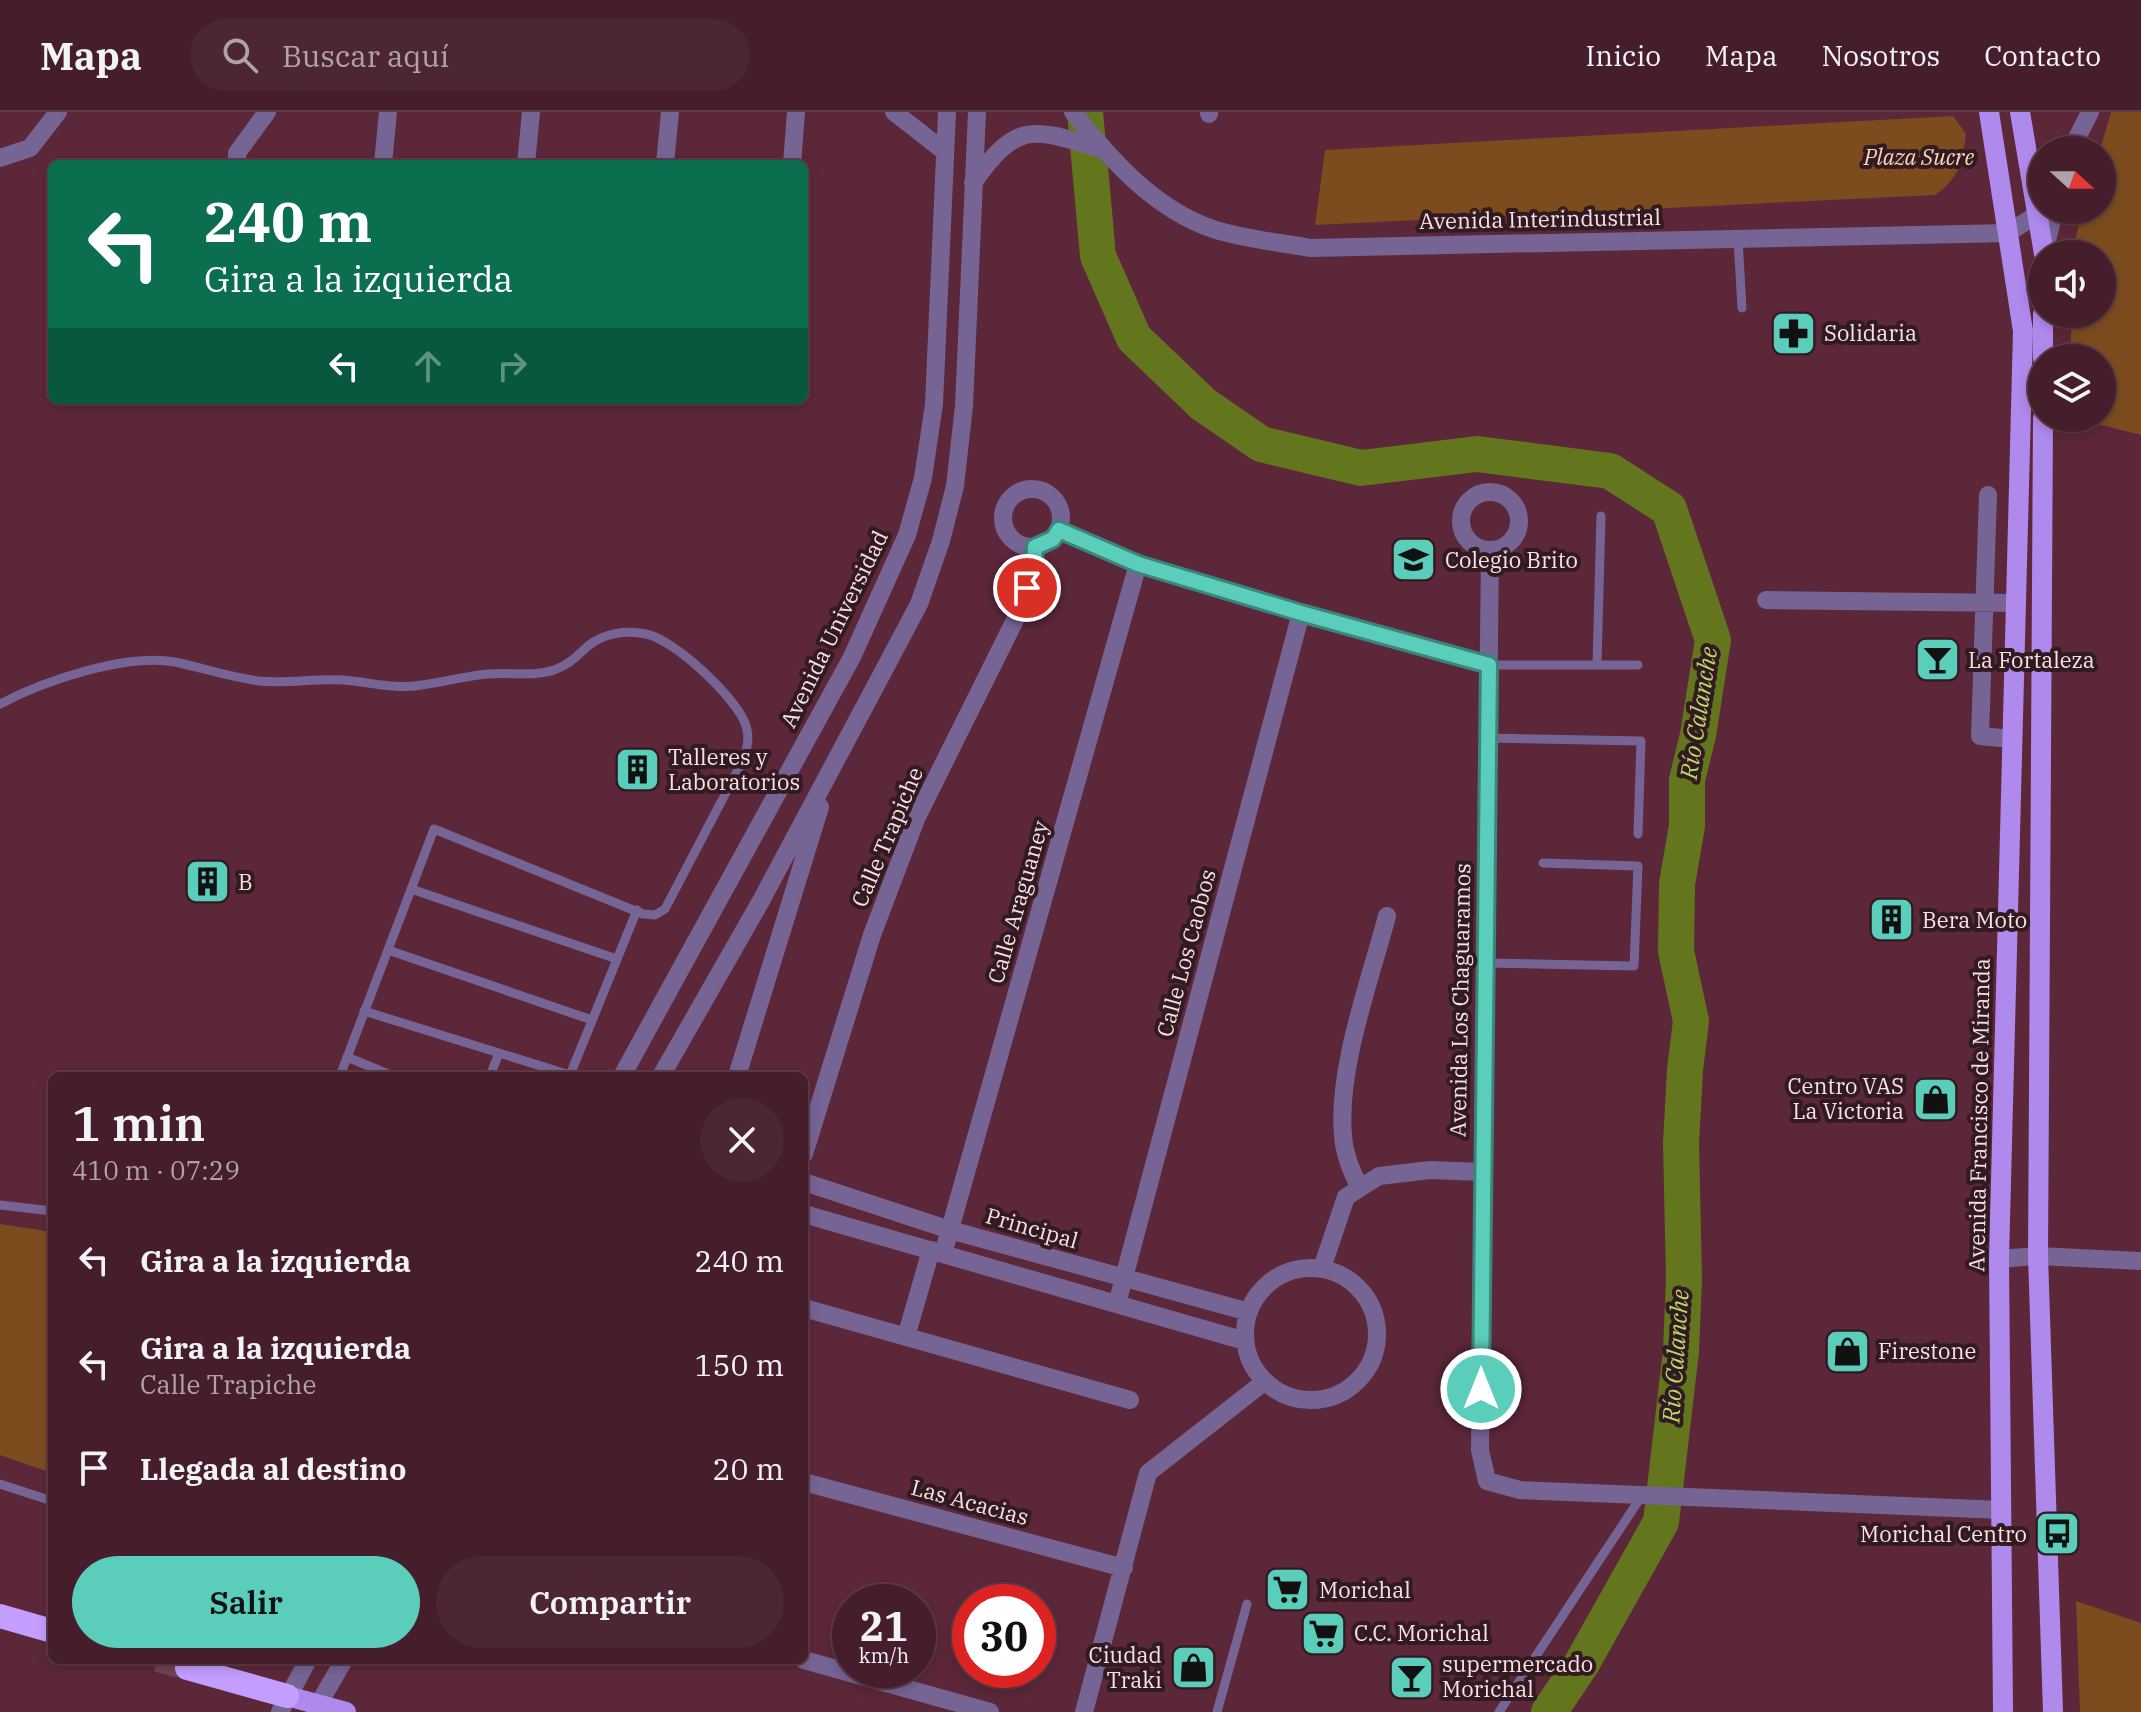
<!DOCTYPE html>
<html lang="es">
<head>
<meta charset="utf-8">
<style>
	:root { --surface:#451d2b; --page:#4c2633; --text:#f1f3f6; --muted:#b0a2a9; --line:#5d3b47; --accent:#5bcebb }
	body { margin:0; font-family:"IBM Plex Serif",serif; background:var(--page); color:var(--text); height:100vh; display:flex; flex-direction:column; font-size:30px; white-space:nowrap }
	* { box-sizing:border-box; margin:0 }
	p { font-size:26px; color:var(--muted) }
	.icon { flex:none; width:44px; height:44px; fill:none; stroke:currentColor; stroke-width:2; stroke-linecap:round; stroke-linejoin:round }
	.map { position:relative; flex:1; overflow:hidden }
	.sheet { position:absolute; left:48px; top:960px; width:760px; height:592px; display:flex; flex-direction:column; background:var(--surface); border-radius:12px; box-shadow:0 4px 12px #0003,0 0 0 2px var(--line) }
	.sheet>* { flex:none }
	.guide { position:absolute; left:48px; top:48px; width:760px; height:244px; border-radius:12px; box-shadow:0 4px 12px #0003,0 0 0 2px var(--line); background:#0b6e4f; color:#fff; overflow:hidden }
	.needle { width:52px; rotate:111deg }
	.controls { position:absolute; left:2028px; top:24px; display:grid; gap:16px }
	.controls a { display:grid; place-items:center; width:88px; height:88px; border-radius:50%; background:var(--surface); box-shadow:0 4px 12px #0003,0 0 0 2px var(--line); font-size:40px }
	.speed { position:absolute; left:832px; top:1472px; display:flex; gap:16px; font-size:40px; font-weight:700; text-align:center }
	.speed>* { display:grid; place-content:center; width:104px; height:104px; border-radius:50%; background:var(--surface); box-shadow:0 4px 12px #0003,0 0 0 2px var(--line); line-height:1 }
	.speed small { font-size:20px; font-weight:400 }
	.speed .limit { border:12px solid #d22; background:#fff; color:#111 }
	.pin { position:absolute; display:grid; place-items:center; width:68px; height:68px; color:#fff; margin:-34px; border:4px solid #fff; border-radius:50%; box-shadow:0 2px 8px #0007 }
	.me { position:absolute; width:88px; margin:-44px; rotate:0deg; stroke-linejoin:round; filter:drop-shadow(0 0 6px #0008) }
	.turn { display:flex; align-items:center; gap:28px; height:168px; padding:0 24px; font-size:36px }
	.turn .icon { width:104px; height:104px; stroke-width:2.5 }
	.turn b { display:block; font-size:56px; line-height:68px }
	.lanes { display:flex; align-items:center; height:76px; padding:0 24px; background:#0003; justify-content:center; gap:40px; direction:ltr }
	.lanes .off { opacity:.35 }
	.round { display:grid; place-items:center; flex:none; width:84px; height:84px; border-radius:42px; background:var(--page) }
	.head { display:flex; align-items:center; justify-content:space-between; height:136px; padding:0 24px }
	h1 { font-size:48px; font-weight:600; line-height:60px }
	.cta { display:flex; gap:16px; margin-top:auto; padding:16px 24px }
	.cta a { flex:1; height:92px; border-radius:48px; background:var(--accent); color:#111; font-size:32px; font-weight:600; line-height:92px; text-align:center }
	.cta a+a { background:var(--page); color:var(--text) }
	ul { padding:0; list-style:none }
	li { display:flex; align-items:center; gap:24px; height:104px; padding:0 24px }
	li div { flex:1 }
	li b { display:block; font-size:30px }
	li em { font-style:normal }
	header { display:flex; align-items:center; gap:48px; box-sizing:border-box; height:112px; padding:0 40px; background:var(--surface); border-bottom:2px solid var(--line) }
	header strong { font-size:38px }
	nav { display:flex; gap:44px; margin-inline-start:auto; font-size:28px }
	.search { width:560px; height:72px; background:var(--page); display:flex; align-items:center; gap:20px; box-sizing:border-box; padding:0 28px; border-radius:44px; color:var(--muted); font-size:30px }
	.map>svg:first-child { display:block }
</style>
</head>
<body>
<header>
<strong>Mapa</strong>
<div class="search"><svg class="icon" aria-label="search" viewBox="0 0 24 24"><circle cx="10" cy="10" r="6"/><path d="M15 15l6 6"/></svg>Buscar aquí</div>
<nav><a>Inicio</a><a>Mapa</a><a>Nosotros</a><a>Contacto</a></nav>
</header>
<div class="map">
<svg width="2141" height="1600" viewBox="0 0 2141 1600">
	<rect width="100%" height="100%" fill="#5c2739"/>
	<path fill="#7c4c1f" d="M2111,0H2141V323L2074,306H2102V246H2070L2072,202H2102V142H2075L2076,124L2083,98H2102V38H2100Z
		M1953,4L1966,22C1962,51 1960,65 1935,83L1315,113L1325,38Z
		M0,1112L52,1120V1361L0,1343Z
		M2076,1489L2141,1511V1600H2080Z"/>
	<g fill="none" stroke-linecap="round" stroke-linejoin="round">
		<path stroke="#63761e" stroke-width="36" d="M1085,0L1098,144L1134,226L1203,292L1261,332L1361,356L1477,342L1610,359L1669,397L1713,528L1698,623L1687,668V714L1677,772L1676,839L1691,909L1685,958L1681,1031L1684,1167L1681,1239L1661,1410L1582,1551L1549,1600"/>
		<path stroke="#744353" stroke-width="24" stroke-dasharray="24 12" stroke-linecap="butt" d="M157,1548L187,1556"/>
		<path stroke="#766495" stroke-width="9" d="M1738,127L1742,196
			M1597,552L1601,404
			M1489,553H1638
			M0,592C44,569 125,541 175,550C203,556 230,565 259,569C287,572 315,566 343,568C370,570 395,578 422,573C444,570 465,564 488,562C510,560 533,565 554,558C569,553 577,544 588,534C603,521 627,518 646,522C674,527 739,588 746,614C750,626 747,639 742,650L665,797L655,803L643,802L434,717L340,964
			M1488,626L1641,629L1638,722
			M411,777L617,847
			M388,838L592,908
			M1485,851L1634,854L1638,754L1543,751
			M364,899L570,963L637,798
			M347,945L393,964
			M490,964L499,941
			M0,1093L52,1099
			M0,1372L52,1389
			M1217,1600L1247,1492
			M1499,1600L1641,1385"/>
		<path stroke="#766495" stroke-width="18" d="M894,0L945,40
			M1073,0C1110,47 1154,97 1213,117C1243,127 1278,130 1310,136L2008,121L2036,103L2042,92
			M1209,0V2
			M2071,38L2090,0
			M0,46L30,36L58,0
			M237,52V41L267,0
			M383,52L388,0
			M526,52L531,0
			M665,52L670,0
			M792,52L796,0
			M973,71C1018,7 1033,17 1102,37
			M2044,139L2055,98
			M1003 406a29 29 0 1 1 58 0a29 29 0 1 1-58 0Z
			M1461 409a29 29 0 1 1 58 0a29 29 0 1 1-58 0Z
			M1988,383L1980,624L2012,627
			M1059,418L1138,452L1301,501L1489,553
			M1490,439L1480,1338L1487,1369L1520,1378L2001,1398
			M1766,488L2016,491
			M622,964L852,545L907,423L923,366L934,292L947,0
			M661,964L762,787L884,558L919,492L941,429L955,374L964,294L977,0
			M737,964L820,695
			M804,1042L872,823L916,707L1020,498L1034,454L1035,435
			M804,1070L950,1118L1249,1200
			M1360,1076C1351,1059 1344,1042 1343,1023C1337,957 1370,869 1387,804
			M804,1102L1245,1229
			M943,1142L1138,452
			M1999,1147L2038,1144L2141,1149
			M1245 1222a66 66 0 1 1 132 0a66 66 0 1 1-132 0Z
			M1322,1156L1346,1085L1379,1064L1430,1058L1482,1060
			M1117,1192L1301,501
			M804,1196L1130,1288
			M906,1225L931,1138
			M804,1370L1124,1456
			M804,1548L990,1600
			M280,1600L308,1548
			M314,1600L344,1548
			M1084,1600L1148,1361L1264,1270"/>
		<path stroke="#b089ed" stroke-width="20" d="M1989,0L2023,219L1999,1147L2003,1600
			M2020,0L2044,142
			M2043,246V202
			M2043,306L2038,1144L2053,1600
			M287,1584L346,1600"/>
		<path stroke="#c39efe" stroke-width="24" d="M0,1504L52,1519
			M187,1556L287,1584"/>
	</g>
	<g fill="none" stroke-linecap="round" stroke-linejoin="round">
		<defs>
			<path id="route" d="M1027,476L1034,454L1035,435L1053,427L1059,418L1138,452L1301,501L1489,553L1481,1277"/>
		</defs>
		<use href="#route" stroke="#3b867a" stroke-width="20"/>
		<use href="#route" stroke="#5bcebb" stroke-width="14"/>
	</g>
	<defs>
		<symbol id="pharmacy-square" viewBox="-11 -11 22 22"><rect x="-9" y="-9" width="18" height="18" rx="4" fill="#5bcebb" stroke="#321a21"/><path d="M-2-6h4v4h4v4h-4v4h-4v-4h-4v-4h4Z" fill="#111"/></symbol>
		<symbol id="school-square" viewBox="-11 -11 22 22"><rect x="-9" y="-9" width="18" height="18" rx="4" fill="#5bcebb" stroke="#321a21"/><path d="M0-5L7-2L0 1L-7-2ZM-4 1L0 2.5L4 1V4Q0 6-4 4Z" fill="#111"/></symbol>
		<symbol id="bar-square" viewBox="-11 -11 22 22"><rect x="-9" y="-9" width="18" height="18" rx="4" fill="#5bcebb" stroke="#321a21"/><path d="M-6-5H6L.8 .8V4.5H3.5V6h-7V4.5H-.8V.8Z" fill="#111"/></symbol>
		<symbol id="building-square" viewBox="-11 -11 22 22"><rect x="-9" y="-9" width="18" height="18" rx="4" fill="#5bcebb" stroke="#321a21"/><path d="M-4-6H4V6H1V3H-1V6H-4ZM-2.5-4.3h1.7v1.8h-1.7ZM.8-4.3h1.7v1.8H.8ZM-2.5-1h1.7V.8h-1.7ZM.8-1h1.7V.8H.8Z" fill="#111"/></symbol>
		<symbol id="shop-square" viewBox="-11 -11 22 22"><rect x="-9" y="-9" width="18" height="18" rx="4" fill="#5bcebb" stroke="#321a21"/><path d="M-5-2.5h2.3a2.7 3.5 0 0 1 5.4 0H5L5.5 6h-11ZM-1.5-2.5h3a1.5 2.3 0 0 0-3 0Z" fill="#111"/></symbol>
		<symbol id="bus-square" viewBox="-11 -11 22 22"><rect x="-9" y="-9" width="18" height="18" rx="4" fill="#5bcebb" stroke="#321a21"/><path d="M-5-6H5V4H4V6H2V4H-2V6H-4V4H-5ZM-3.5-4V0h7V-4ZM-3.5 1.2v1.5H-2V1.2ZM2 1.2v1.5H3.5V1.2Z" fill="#111"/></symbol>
		<symbol id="supermarket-square" viewBox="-11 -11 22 22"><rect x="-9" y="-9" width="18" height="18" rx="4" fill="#5bcebb" stroke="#321a21"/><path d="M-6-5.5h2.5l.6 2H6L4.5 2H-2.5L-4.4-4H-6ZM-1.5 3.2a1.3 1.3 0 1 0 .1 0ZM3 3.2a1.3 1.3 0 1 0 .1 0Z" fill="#111"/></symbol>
	</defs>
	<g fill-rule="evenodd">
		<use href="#pharmacy-square" x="1768" y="196" width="51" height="51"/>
		<use href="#school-square" x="1388" y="422" width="51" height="51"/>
		<use href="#bar-square" x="1912" y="522" width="51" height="51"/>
		<use href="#building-square" x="612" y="632" width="51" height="51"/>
		<use href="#building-square" x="182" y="744" width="51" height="51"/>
		<use href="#building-square" x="1866" y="782" width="51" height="51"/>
		<use href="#shop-square" x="1910" y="962" width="51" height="51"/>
		<use href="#shop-square" x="1822" y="1214" width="51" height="51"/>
		<use href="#bus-square" x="2032" y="1396" width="51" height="51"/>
		<use href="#supermarket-square" x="1262" y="1452" width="51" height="51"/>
		<use href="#supermarket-square" x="1298" y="1496" width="51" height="51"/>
		<use href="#shop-square" x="1168" y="1530" width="51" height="51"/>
		<use href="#bar-square" x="1386" y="1540" width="51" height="51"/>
	</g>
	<g text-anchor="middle" stroke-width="8" stroke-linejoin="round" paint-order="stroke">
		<g font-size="22" font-style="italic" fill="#fbd6b8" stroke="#321a21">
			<text x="1919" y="53">Plaza Sucre</text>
		</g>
		<g font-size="22" fill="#fbdfe6" stroke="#321a21">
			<text transform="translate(1540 107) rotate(-1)" y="8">Avenida Interindustrial</text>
			<text transform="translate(834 517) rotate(-64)" y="8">Avenida Universidad</text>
			<text transform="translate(887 725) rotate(-67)" y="8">Calle Trapiche</text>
			<text transform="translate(1018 790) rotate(-74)" y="8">Calle Araguaney</text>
			<text transform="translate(1186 841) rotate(-75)" y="8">Calle Los Caobos</text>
			<text transform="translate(1460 888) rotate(-89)" y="8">Avenida Los Chaguaramos</text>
			<text transform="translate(1979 1003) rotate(-89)" y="8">Avenida Francisco de Miranda</text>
			<text transform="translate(1032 1116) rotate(16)" y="8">Principal</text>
			<text transform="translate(970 1390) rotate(15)" y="8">Las Acacias</text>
		</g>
		<g font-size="22" fill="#fbdfe6" stroke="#321a21" text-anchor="start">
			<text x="1824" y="229">Solidaria</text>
			<text x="1445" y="456">Colegio Brito</text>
			<text x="1968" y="556">La Fortaleza</text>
			<text x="668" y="653">Talleres y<tspan x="668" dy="25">Laboratorios</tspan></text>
			<text x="238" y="778">B</text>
			<text x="1922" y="816">Bera Moto</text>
			<text x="1904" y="982" text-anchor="end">Centro VAS<tspan x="1904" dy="25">La Victoria</tspan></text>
			<text x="1878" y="1247">Firestone</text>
			<text x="2027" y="1430" text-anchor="end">Morichal Centro</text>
			<text x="1319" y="1486">Morichal</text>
			<text x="1354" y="1529">C.C. Morichal</text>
			<text x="1162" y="1551" text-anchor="end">Ciudad<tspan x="1162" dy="25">Traki</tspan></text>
			<text x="1442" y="1560">supermercado<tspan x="1442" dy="25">Morichal</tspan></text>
		</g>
		<g font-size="24" font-style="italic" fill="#bdd867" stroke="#321a21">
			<text transform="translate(1699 601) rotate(-81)" y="8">Río Calanche</text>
			<text transform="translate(1676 1244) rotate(-86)" y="8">Río Calanche</text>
		</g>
	</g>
</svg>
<div class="controls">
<a><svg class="needle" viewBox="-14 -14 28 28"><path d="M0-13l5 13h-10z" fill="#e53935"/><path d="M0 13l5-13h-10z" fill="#b0a2a9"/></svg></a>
<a><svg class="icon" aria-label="sound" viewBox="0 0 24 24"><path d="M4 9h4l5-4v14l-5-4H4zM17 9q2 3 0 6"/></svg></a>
<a><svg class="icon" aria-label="layers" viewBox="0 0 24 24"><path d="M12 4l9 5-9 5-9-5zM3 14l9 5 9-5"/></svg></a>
</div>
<div class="speed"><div>21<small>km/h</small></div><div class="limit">30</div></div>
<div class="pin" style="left:1027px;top:476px;background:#d93025"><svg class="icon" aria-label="arrive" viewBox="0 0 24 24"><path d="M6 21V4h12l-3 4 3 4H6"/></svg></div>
<svg class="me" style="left:1481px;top:1277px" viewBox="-20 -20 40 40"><circle r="17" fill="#5bcebb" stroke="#fff" stroke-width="3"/><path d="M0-11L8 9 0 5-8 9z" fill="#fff"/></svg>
<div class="guide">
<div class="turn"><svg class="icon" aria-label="left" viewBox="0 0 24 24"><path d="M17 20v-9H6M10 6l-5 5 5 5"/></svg><div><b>240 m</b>Gira a la izquierda</div></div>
<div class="lanes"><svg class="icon" aria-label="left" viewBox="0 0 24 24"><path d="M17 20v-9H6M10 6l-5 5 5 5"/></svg><svg class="icon off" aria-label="ahead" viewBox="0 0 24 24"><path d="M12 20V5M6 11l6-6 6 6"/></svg><svg class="icon off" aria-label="right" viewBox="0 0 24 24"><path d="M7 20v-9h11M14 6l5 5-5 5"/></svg></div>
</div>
<section class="sheet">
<div class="head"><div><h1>1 min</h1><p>410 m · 07:29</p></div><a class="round"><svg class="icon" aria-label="close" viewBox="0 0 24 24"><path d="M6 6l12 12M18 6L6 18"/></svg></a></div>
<ul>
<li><svg class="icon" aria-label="left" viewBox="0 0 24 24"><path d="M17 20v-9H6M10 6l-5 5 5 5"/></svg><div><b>Gira a la izquierda</b></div><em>240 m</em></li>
<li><svg class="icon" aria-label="left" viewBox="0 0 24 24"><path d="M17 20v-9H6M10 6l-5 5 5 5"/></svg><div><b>Gira a la izquierda</b><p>Calle Trapiche</p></div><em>150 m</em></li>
<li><svg class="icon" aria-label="arrive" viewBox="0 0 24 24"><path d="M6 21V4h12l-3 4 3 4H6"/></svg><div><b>Llegada al destino</b></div><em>20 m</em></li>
</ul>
<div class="cta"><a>Salir</a><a>Compartir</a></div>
</section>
</div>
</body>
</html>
